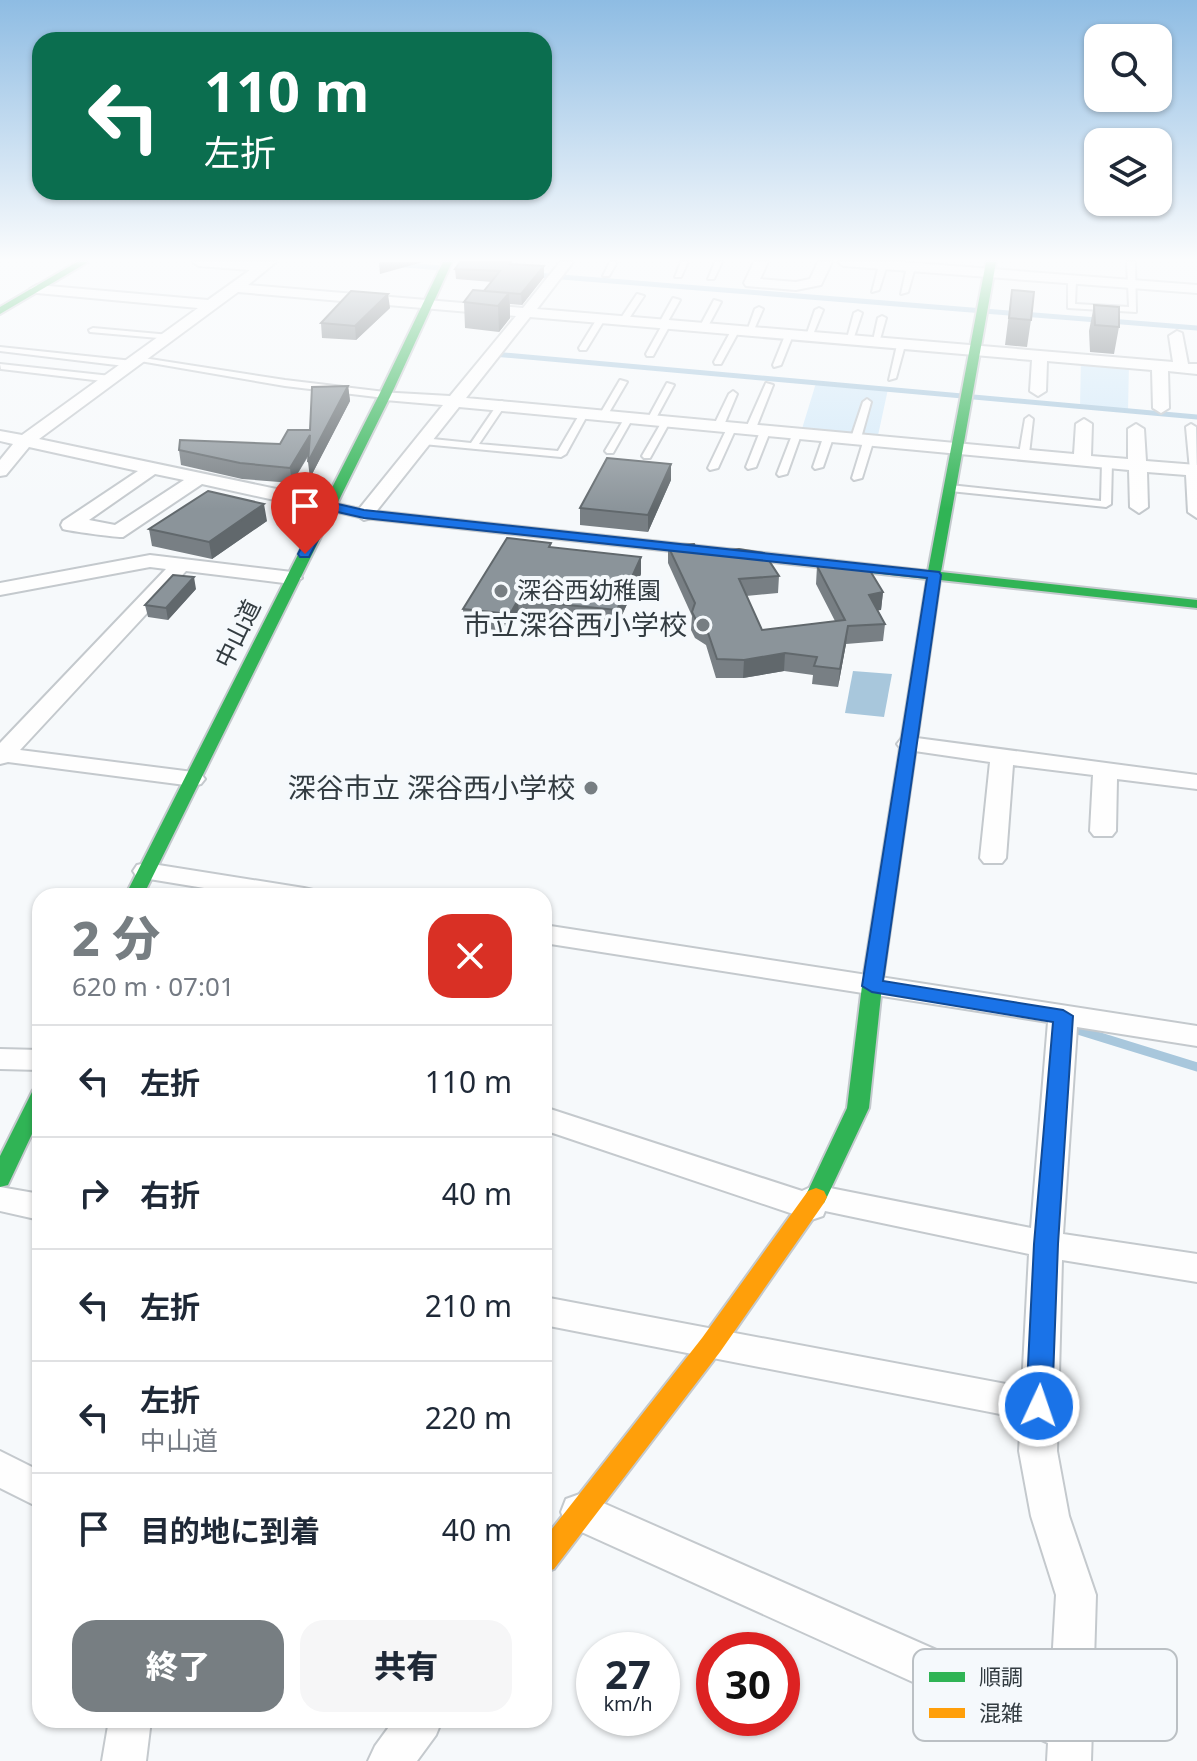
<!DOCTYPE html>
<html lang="ja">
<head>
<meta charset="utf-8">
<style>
	:root { --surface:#fff; --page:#f6f6f7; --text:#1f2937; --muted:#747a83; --line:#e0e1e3; --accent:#777e82 }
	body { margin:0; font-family:"Noto Sans","Noto Sans JP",sans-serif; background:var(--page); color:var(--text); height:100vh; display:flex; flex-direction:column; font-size:30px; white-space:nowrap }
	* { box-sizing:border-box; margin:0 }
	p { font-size:26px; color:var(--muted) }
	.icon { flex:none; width:44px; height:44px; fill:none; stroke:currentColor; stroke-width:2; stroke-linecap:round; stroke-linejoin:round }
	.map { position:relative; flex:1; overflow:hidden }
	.sheet { position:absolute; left:32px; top:888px; width:520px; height:840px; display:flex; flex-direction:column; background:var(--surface); border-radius:24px; box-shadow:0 2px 6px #0004 }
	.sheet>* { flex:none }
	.top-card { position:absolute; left:32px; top:32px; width:520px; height:168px; border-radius:24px; box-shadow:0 2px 6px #0004; background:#0b6e4f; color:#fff; overflow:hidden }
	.tools { position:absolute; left:1084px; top:24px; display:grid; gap:16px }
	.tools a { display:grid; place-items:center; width:88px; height:88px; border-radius:16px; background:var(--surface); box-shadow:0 2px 6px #0004; font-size:40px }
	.speed { position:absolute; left:576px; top:1632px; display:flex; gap:16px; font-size:40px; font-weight:700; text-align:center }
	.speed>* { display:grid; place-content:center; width:104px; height:104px; border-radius:50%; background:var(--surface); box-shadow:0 2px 6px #0004; line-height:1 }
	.speed small { font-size:20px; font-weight:400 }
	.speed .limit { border:12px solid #d22; background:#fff; color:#111 }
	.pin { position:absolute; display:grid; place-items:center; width:68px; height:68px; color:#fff; margin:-82px -34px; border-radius:50% 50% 50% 0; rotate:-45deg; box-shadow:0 0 8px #0007 }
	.pin .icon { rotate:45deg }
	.me { position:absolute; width:88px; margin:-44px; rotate:3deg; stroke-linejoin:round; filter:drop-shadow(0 0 6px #0008) }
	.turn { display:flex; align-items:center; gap:28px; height:168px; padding:0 40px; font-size:36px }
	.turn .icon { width:104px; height:104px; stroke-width:2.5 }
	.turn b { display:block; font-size:56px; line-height:68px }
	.round { display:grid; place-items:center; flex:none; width:84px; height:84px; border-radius:24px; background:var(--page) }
	.headline { display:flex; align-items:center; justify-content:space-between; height:136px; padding:0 40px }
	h1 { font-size:48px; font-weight:800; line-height:60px; color:var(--accent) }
	.action { display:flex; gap:16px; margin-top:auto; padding:16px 40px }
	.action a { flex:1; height:92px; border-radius:24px; background:var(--accent); color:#fff; font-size:32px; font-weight:800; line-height:92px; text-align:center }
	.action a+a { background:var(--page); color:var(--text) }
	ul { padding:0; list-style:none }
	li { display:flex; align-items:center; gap:24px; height:112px; padding:0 40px; border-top:2px solid var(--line) }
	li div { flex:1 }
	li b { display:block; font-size:30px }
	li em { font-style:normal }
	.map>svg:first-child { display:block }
</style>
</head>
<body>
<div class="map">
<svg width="1197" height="1761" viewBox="0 0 1197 1761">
	<rect width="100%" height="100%" fill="#f6f9fb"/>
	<path fill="#d4eaf9" d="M1081,359L1129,363L1128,410L1080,406Z
		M816,383L888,389L877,440L801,432Z"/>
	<path fill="#a8c7dc" d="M853,671L892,674L884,717L845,713Z"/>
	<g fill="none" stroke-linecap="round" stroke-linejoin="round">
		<path stroke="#a8c7dc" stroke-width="5" d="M404,265L442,268
			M536,275L1197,328
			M493,354L1197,417"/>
		<path stroke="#a8c7dc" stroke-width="9" d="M1068,1027L1197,1067"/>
		<defs>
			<path id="lane" d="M610,262H617L609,276H603Z
				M681,262H688L681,277H675Z
				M715,262H722L714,279H708Z
				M1127,262H1135L1136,312L1068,308V280L1072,278L1076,280L1075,304L1129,307Z
				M883,263L887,265L879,290L872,292L879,265Z
				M911,265L915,267L908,292L901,294L907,267Z
				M637,294L644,296L626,323H620L619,321Z
				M673,298L680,300L667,323L670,325L653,356H647L646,354L661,327L658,325Z
				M714,300L721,302L706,330H700L699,328Z
				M759,307L763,309L753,332L746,334L755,309Z
				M819,308L823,310L812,337L805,339L815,310Z
				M858,311L862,313L853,340L846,342L854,313Z
				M882,316L886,318L879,343L872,345L878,318Z
				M598,317L605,319L586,350H580L579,348Z
				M93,328L170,335L174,337L170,339L90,332L89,330Z
				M732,329L739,331L721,364H715L714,362Z
				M786,333L793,335L781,365L774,367L773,365Z
				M901,343L905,345L896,378L889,380L897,345Z
				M0,347L133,361L137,364L133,367L0,351Z
				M137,357L285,380L385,392L389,395L385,398L285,386L140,361L136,359Z
				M0,364L111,376L115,379L111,382L1,369Z
				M620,380L627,382L607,416H601L600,414Z
				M667,383L674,385L655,420H649L648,418Z
				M766,383L773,385L756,428L748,430L746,428Z
				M733,391L737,394L724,425L716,427L714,425L729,394Z
				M867,399L871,402L861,438L853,440L851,438L863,402Z
				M502,401L506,404L479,444L558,451L582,410L589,412L566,454L561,457L423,444L418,441L423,438L471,443L499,402Z
				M627,414L634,416L613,453H607L605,451Z
				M1029,416L1033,419L1029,454L1024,457L1019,454L1025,419Z
				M664,418L671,420L650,458H644L642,456Z
				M729,424L737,426L718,468L710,470L708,468Z
				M1191,424L1196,427L1197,472L1195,473L1190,470L1186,427Z
				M766,426L771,429L756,467L748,469L746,467L761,429Z
				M794,430L802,432L787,474L779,476L777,474Z
				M829,432L834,435L823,467L815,469L813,467L824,435Z
				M869,436L874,439L862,478L854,480L852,478L864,439Z
				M1107,459L1112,462L1111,504L1106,507L950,491L945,488L950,485L1101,501L1102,462Z"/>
			<path id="street" d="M193,262H276L248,285L523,308L560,262H573L537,309L1173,362L1169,336L1177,331L1182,333L1188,364H1197V374L1168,371L1169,408L1161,413L1153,408L1152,370L1047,361L1046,391L1038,396L1030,391L1032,360L530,317L466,398L1074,454L1076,424L1084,419L1092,424L1091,456L1128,459V429L1136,424L1144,429L1146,461L1197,465V518L1188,512L1186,475L1147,472L1148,507L1139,513L1130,507L1129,470L459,407L371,518L364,520L355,514L443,405L385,400L377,395L379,392L450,396L516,316L238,292L39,439L329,500L336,502L338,506L336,510L329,512L202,484L123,537C119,538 70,531 63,529L61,525L63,521L138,471L29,447L6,475L0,476V460L13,444L0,441V431L22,435L198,308L37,293L30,289L37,285L208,300L250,270L199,266ZM155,474L184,480L115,525L89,520Z
				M754,262H768L760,279L796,282L810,279L818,262H832L821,285L796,290L746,286L744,283Z
				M838,262H902L1197,285V293L844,266Z
				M150,555L292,572L302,578L292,584L186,571L20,750L193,772L201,774L205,779L201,784L193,786L8,762L0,764V743L166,569L150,567L0,595V583Z
				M909,737L1197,775V789L1117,779L1116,831L1112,836H1094L1090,831L1093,775L1013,765L1006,858L1002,863H984L980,858L990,762L901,749L897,744L901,739Z
				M146,863L304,888L313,890L317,896H253L137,877L133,871L137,865Z
				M544,925L1197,1026V1046L1077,1027L1063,1234L1197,1254V1282L1062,1260L1057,1451L1069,1516L1096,1595L1091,1761H1047L1048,1743L566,1525L561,1512L566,1499L580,1494L594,1499L1050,1700L1056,1595L1031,1516L1019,1451L1021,1418L544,1325V1297L1022,1387L1029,1254L825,1211L823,1216L811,1220L544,1130V1107L802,1191L815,1185L1031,1228L1048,1022L544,943Z
				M0,1049L40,1050V1070L0,1069Z
				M0,1187L40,1194V1220L0,1211Z
				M0,1451L40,1471V1508L0,1488Z
				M109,1720H151L146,1761H102Z
				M394,1720H442L436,1735L417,1761H368L375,1746Z"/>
			<path id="fast" d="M77,262H88L0,314V307Z
				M443,262H452L391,395L143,896H125L379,395Z
				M986,262H996L941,572L1197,600V608L940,580L882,986L869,1108L827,1197L824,1203L816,1206L808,1203L805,1197L847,1108L862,986L927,579L782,563L775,559L782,555L928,571Z
				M40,1087V1117L8,1185L0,1187V1156L33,1090Z"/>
			<path id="slow" d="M329,502L364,510L782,555L789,559L782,563L364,518L324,509L323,506Z
				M816,1188L824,1191L827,1197L824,1203L720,1352L554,1569L544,1573V1539L702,1338L808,1191Z"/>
		</defs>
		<use href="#lane" stroke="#c4c9cd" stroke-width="4"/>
		<use href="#street" stroke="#c4c9cd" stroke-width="4"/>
		<use href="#fast" stroke="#c4c9cd" stroke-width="4"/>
		<use href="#slow" stroke="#c4c9cd" stroke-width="4"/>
		<use href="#lane" fill="#fefefe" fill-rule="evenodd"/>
		<use href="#street" fill="#fefefe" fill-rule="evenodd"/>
		<use href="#fast" fill="#30b455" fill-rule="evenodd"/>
		<use href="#slow" fill="#ff9f0a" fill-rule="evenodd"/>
	</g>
	<path fill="#787f84" d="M518,264L544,266V277L522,305L510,304V318L499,332L465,328L464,302L485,291L492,282L456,279L455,269Z
		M1012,290L1031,320L1027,347L1005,345Z
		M1094,305L1119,327L1114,354L1090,352L1089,331Z
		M390,308L356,340L322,338L321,323Z
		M348,386L350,401L310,478L309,455L292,483L242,479L181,465L179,450L280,444L310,430Z
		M671,464V480L648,532L580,525V508Z
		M267,521L212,559L152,546L149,529Z
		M668,546L698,553L779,576L778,593L746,596L762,630L835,621L816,584L817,566L855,570L883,592L881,610H878L885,624L883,641L846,644L838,687L812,684L813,675L784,671L743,678H716L706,645L695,638L691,630L692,616L668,563Z
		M641,574L616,628L519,617L511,632L464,626L463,609Z
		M196,589L168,620L148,617L145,605Z"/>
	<path fill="#61686c" d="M381,262H423L380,274L379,263Z
		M544,266V277L522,305L521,294Z
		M509,293L510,318L499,332L498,306Z
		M388,294L390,308L356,340L355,326Z
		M348,386L350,401L310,478L308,462Z
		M310,435L311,450L292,483L290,468Z
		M671,464V480L648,532V515Z
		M264,504L267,521L212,559L209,542Z
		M641,557V574L616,628L617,610Z
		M194,577L196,589L168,620L166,608Z
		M883,592L881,610L867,612L869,595Z
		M518,600L519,617L511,632L510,614Z
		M848,626L846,644L838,687L840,669Z
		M785,653L784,671L743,678L744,660Z"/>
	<path fill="#8b949a" stroke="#61686c" stroke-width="2" d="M460,262H511L510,264L544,266L521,294L484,291L500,271L455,269Z
		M473,290L509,293L498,306L464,302Z
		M1012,290L1034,292L1031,320L1009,318Z
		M351,291L388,294L355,326L321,323Z
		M1094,305L1119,307V327L1095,325Z
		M348,386L308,462L310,435L290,468L240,463L179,450L180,440L280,444L288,430H310L312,387Z
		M607,458L671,464L648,515L580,508Z
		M208,491L264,504L209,542L149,529Z
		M507,538L551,543L549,547L641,557L617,610L518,600L510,614L463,609Z
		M694,544L698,553L739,549L764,553L779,576L739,579L762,630L845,620L817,566L851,564L855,570L869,569L883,592L869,595L885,624L848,626L840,669L814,666L817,657L785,653L744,660L717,659L706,627L696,620L692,612L695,603L668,546Z
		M173,575L194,577L166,608L145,605Z"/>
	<linearGradient id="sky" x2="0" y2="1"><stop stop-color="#8ebce3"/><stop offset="0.51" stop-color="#fbfcfd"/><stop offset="1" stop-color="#fbfcfd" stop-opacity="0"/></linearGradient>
	<rect width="1197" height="509" fill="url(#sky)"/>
	<path fill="#1a73e8" stroke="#114b97" stroke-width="2" d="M329,502L364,510L939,572L941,575L883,981L1063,1010L1073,1016L1058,1244L1052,1406L1048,1414L1039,1417L1030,1414L1026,1406L1034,1244L1053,1022L872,992L862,986L927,578L364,518L333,511L309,557H300L298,554L322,506Z"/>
	<g fill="#777e82" stroke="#f5f9fc" stroke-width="3">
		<circle cx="501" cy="591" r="8"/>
		<circle cx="703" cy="625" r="8"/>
		<circle cx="591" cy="788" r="8"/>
	</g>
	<g text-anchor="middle" stroke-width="8" stroke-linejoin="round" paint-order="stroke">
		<g font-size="24" fill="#333c41" stroke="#f5f9fc" text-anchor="start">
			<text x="517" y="599">深谷西幼稚園</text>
		</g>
		<g font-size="24" fill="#333c41" stroke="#f5f9fc">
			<text transform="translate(238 634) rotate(-64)" y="8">中山道</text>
		</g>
		<g font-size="28" fill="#333c41" stroke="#f5f9fc" text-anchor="end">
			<text x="687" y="635">市立深谷西小学校</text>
			<text x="575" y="798">深谷市立 深谷西小学校</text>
		</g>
	</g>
	<rect x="913" y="1649" width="264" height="92" rx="12" fill="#f5f9fc" stroke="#bbc0c4" stroke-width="2"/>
	<rect x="929" y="1672" width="36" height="10" fill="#30b455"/>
	<rect x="929" y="1708" width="36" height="10" fill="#ff9f0a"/>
	<g font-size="22" fill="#333c41">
		<text x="979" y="1685">順調</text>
		<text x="979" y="1721">混雑</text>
	</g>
</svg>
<div class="tools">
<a><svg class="icon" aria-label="search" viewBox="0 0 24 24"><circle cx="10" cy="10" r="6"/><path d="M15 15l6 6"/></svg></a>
<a><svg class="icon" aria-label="layers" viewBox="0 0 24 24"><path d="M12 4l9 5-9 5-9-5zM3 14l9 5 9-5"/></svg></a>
</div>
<div class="speed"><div>27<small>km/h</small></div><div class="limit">30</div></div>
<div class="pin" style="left:305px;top:554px;background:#d93025"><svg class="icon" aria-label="arrive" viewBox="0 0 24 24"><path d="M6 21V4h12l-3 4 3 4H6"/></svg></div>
<svg class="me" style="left:1039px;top:1406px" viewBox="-20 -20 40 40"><circle r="17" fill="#1a73e8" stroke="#fff" stroke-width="3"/><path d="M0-11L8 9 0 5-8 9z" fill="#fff"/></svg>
<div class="top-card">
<div class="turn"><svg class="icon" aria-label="left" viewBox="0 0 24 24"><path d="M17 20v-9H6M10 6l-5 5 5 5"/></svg><div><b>110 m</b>左折</div></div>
</div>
<section class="sheet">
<div class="headline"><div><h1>2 分</h1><p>620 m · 07:01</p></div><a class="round" style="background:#d93025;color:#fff"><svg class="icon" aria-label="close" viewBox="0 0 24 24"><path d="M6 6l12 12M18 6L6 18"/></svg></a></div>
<ul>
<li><svg class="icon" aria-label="left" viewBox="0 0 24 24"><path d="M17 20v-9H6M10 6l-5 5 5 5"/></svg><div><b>左折</b></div><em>110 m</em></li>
<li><svg class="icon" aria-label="right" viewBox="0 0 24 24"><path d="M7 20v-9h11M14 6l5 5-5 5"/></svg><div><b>右折</b></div><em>40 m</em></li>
<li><svg class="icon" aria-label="left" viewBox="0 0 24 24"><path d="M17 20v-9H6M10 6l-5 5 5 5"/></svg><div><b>左折</b></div><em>210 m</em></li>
<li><svg class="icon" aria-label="left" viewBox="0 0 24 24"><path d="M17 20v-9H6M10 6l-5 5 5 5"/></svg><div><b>左折</b><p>中山道</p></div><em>220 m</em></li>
<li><svg class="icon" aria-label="arrive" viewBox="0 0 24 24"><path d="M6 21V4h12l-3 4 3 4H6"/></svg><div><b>目的地に到着</b></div><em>40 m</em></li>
</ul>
<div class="action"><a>終了</a><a>共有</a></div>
</section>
</div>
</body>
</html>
